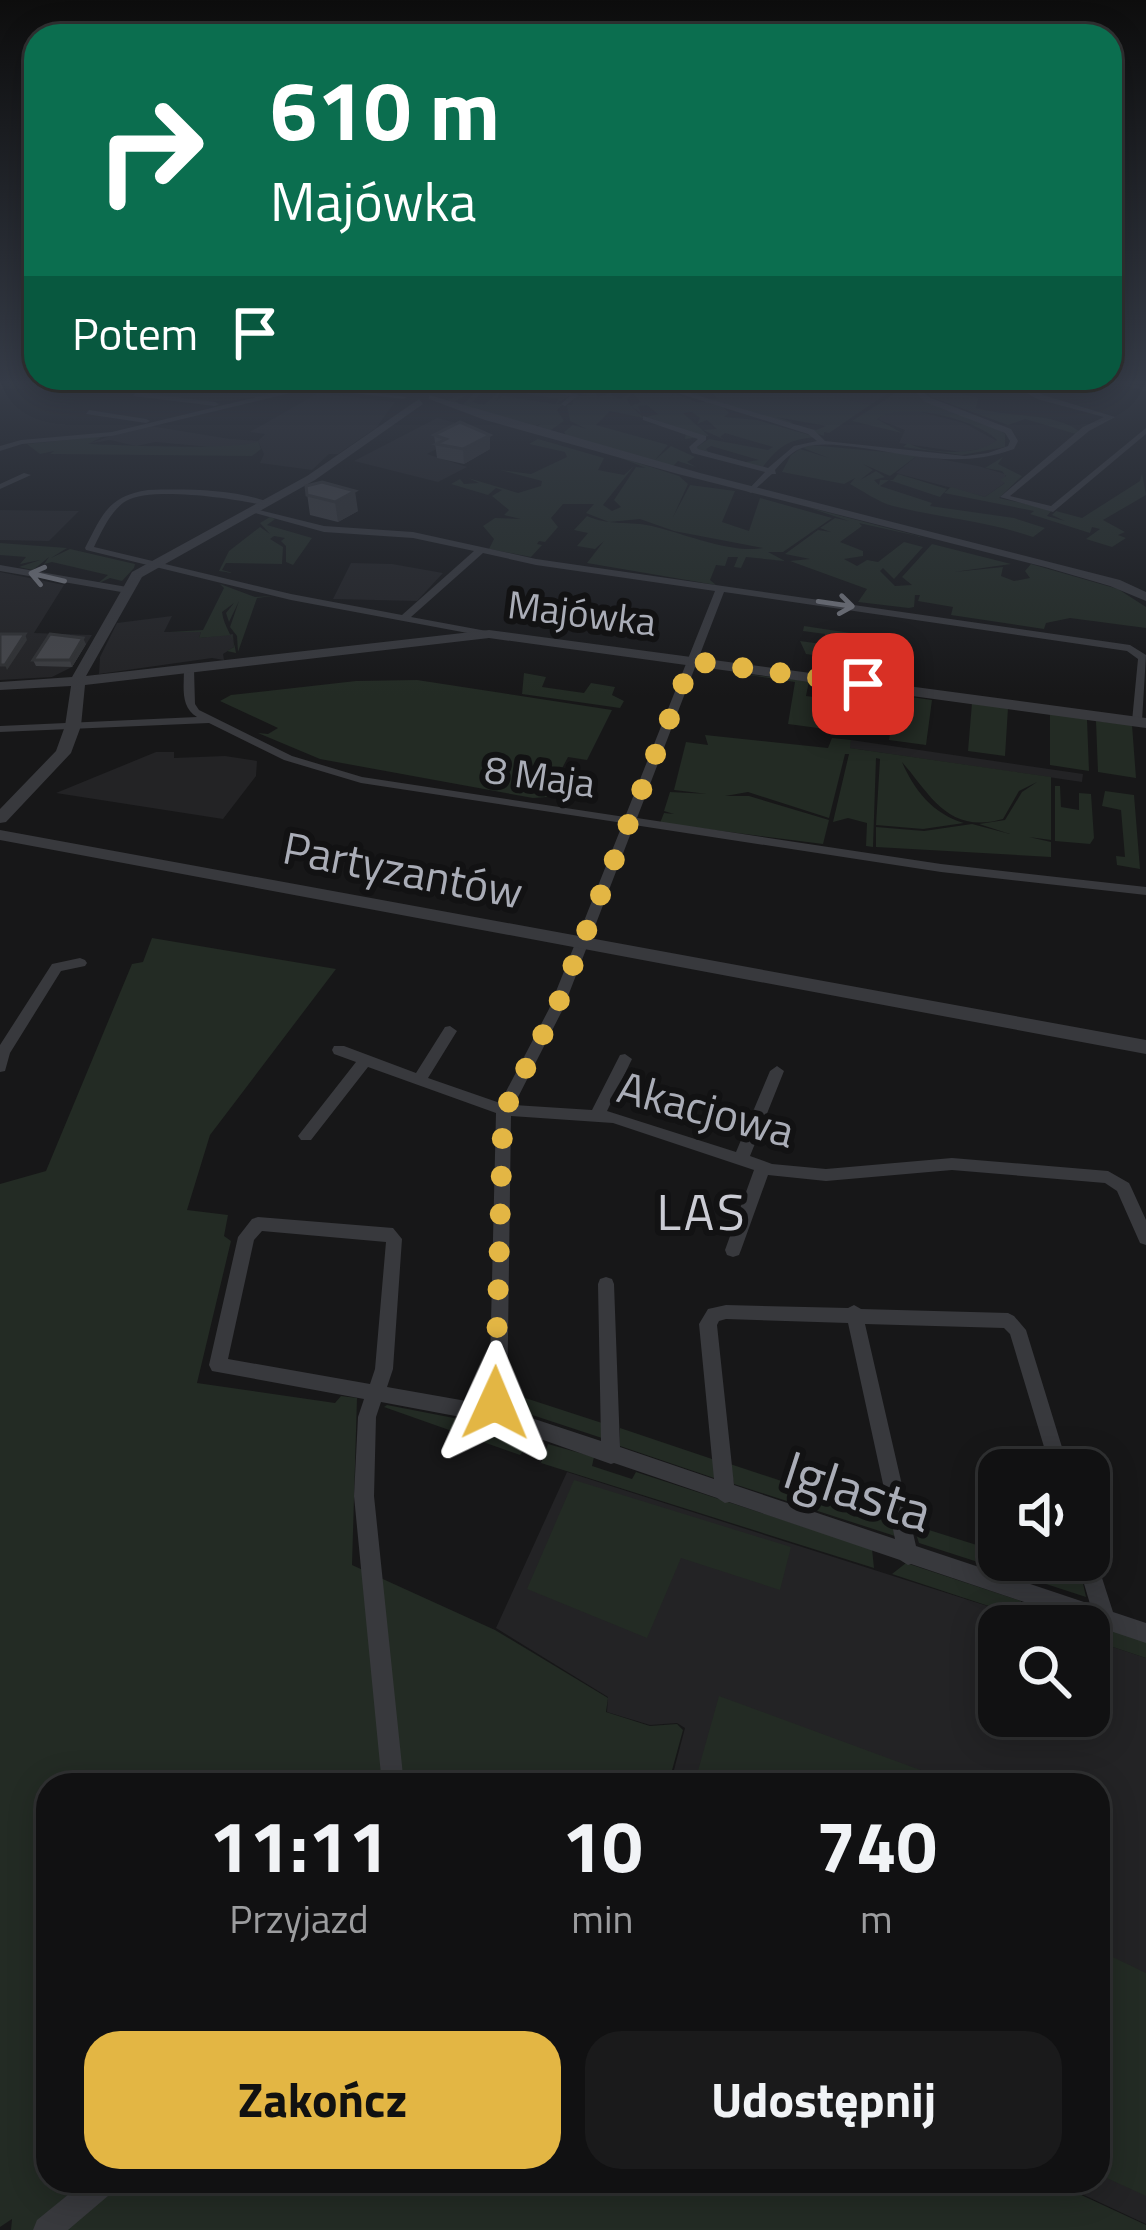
<!DOCTYPE html>
<html lang="pl">
<head>
<meta charset="utf-8">
<style>
	:root { --surface:#111112; --page:#1a1a1b; --text:#f1f3f6; --muted:#9c9d9f; --line:#303132; --accent:#e3b644 }
	body { margin:0; font-family:"Titillium Web",sans-serif; background:var(--page); color:var(--text); height:100vh; display:flex; flex-direction:column; font-size:45px; white-space:nowrap }
	* { box-sizing:border-box; margin:0 }
	p { font-size:39px; color:var(--muted) }
	.icon { flex:none; width:66px; height:66px; fill:none; stroke:currentColor; stroke-width:2; stroke-linecap:round; stroke-linejoin:round }
	.map { position:relative; flex:1; overflow:hidden }
	.panel { position:absolute; left:36px; top:1773px; width:1074px; height:420px; display:flex; flex-direction:column; background:var(--surface); border-radius:36px; box-shadow:0 6px 30px #0003,0 0 0 3px var(--line) }
	.panel>* { flex:none }
	.guide { position:absolute; left:24px; top:24px; width:1098px; height:366px; border-radius:36px; box-shadow:0 6px 30px #0003,0 0 0 3px var(--line); background:#0b6e4f; color:#fff; overflow:hidden }
	.tools { position:absolute; left:978px; top:1449px; display:grid; gap:24px }
	.tools a { display:grid; place-items:center; width:132px; height:132px; border-radius:24px; background:var(--surface); box-shadow:0 6px 30px #0003,0 0 0 3px var(--line); font-size:60px }
	.pin { position:absolute; display:grid; place-items:center; width:102px; height:102px; color:#fff; margin:-51px; border-radius:24px; box-shadow:0 6px 18px #0006 }
	.me { position:absolute; width:132px; margin:-66px; rotate:1deg; stroke-linejoin:round; filter:drop-shadow(0 0 9px #0008) }
	.turn { display:flex; align-items:center; gap:42px; height:252px; padding:0 48px; font-size:54px }
	.turn .icon { width:156px; height:156px; stroke-width:2.5 }
	.turn b { display:block; font-size:84px; line-height:102px }
	.then { display:flex; align-items:center; height:114px; padding:0 48px; background:#0003; gap:24px; font-size:45px }
	.eta { display:flex; justify-content:space-evenly; align-items:center; height:204px; text-align:center }
	.eta b { font-size:72px; font-weight:700; line-height:84px }
	.primary-button { display:flex; gap:24px; margin-top:auto; padding:24px 48px }
	.primary-button a { flex:1; height:138px; border-radius:36px; background:var(--accent); color:#111; font-size:48px; font-weight:700; line-height:138px; text-align:center }
	.primary-button a+a { background:var(--page); color:var(--text) }
	.map>svg:first-child { display:block }
</style>
</head>
<body>
<div class="map">
<svg width="1146" height="2230" viewBox="0 0 1146 2230">
	<rect width="100%" height="100%" fill="#171718"/>
	<path fill="#232325" d="M786,384H898L901,385L870,405Z
		M318,393L395,402L376,428L338,454H329L312,470L260,463L264,454L258,441L265,434L250,432Z
		M909,409L964,423L997,441L987,448L961,452L899,443L905,430L877,419L891,410Z
		M437,418L476,428L427,454L467,467L438,482L354,461Z
		M144,425L230,439L258,441L248,447L222,448L155,442L136,446L110,440L87,444Z
		M918,455L978,466L1005,474L1006,482L985,497L896,473Z
		M0,510L79,511L49,541L0,540Z
		M351,563L392,564L443,573L417,601L333,599Z
		M0,572L64,585L34,633L92,635L72,667L52,677L0,680Z
		M172,616L164,632H201L199,638L233,634L234,647L223,654L224,660L212,658L99,674L100,657L117,623Z
		M851,740L1083,774L1082,782L849,748Z
		M156,752H174V758L225,756L257,761L256,776L223,819L56,793Z
		M567,1472L1050,1626H999V1716H1089V1639L1146,1658V2224L1054,2181H1098V1785H670L685,1728L677,1723L650,1725L607,1712L608,1697L496,1628Z"/>
	<path fill="#232b24" d="M0,384H198L282,391C233,404 191,405 142,393C131,391 120,386 108,394L0,388Z
		M438,384H442L438,387L448,399L468,394L455,401L462,405L484,384L490,385L472,402L484,405L502,388L496,401L503,396L555,404L559,399L509,391L505,395L506,384L571,395L557,403L562,405L557,410L564,421L548,432L536,428L540,424L533,427C504,419 447,415 438,384Z
		M587,384L602,388L595,392L598,397L616,391L601,384H638L610,395L620,399L631,393L627,399L631,406L641,402L634,394C649,385 657,391 672,393L671,398L674,393L699,403L717,398L707,388L697,393L704,400L677,392L695,391L682,384H785L870,405L829,433L824,432V436L791,424L816,430L826,426L776,417L792,422L790,426L724,408L729,413L724,417L757,420L816,437C787,440 779,446 762,468L711,454L746,462L759,460L711,446L706,449L709,453L699,451L697,447L709,439L768,450L773,447L725,433L720,437L725,440L703,430L717,429L707,420L697,424L700,418L692,412L683,413L709,436L685,439L686,430L646,417L658,414L647,405L638,406L641,413L632,407L644,418L610,411L596,425L668,445L655,460L671,446L695,457L687,462L696,467L678,461L673,466L552,432L566,435L564,432L573,425L587,429L570,421L567,405H572L574,396H593L580,394Z
		M932,384H947V390L978,398L976,408C1011,418 1051,412 1079,431L1076,434L1025,419L1008,425L931,397L927,391Z
		M905,387L933,405L997,428L1005,434V447L962,455L903,447L908,443C924,453 977,458 997,440C977,420 903,400 877,419L902,433L852,421Z
		M104,436L88,444C112,445 243,451 258,441L261,449L252,456L50,454L54,451L40,454L27,444Z
		M538,439L604,458L598,470L624,475L634,466L603,505L612,511L621,507L614,500L636,467L646,468L616,456L679,476L688,484L673,517L690,485L735,491L722,522L749,531L760,498L832,518L783,552H768L785,561L746,557L741,568L734,567L738,557H728L725,566L716,565L710,580L716,585L587,563L604,541L595,549L577,546L588,533L574,530L587,516C609,526 630,521 652,526C685,534 733,554 763,548L674,531L640,519L609,522L586,513L594,504H563L551,518L558,527L545,542L539,541L537,544L542,545L531,557L489,549L494,539L483,526L495,518L521,519L504,515L509,510L492,496L502,490L496,488L488,495L451,484L460,479L464,484L479,483L468,478L518,493L541,486L542,481L500,470L531,474L567,457L565,452L529,444Z
		M810,445L918,455L890,476L863,464L873,470L860,480L876,471L885,477L874,480L879,485L880,480H893L898,474L947,489L940,497L889,480L880,486L932,503L930,506L1014,518L1045,528L1033,537C987,521 940,518 893,506C880,503 861,490 850,484L855,478L844,484L782,472L791,455L800,449L829,458L803,448Z
		M1003,457L998,464L1022,476L999,498L1052,510L1047,516L1065,521L1052,515L1056,511L1082,518L1140,481L1142,473L1146,495L1103,520L1125,532L1118,535L1126,538L1112,547L1086,539L1100,529L1092,527L1090,533L1030,514L1034,511L944,493L951,487L985,497L1005,483L1000,480L1006,476L1002,471L985,468Z
		M807,507L922,537L859,523L862,526L840,542L863,551V556L844,559L857,566L867,560L878,562L904,542L923,547L894,579L883,568L880,571L895,586L912,585L902,577L932,544L1011,564L954,572L1003,567L1001,576L1014,581L1030,578L1025,571L1031,564L1118,589L1146,607V628L1070,618L1046,623L1044,629L951,615L953,607L918,601L920,595H915L914,607L909,608L858,602L867,589L790,561L810,559L785,554L818,530L831,532L820,528L835,518L849,521Z
		M270,517L275,519L267,525L312,538L293,565L286,562V546L281,541L285,538L274,536L270,539L283,547L282,564L226,563L222,570L233,573L219,571L229,551L260,527L270,534L260,523Z
		M0,543L67,548L51,558L70,549L135,564L134,568L122,581L110,578L97,584L108,575L52,562L44,564L49,557L33,570L19,567L40,560L20,564L26,557L0,555Z
		M220,584L255,597L273,596L257,598L238,652L237,636L230,627L239,601L229,622L226,613L234,603L222,612C224,628 234,636 236,653L227,651L234,647L232,635L199,638L201,632H169L203,630L224,588Z
		M804,626L864,635L860,649L883,653L865,662L806,654L800,641L822,644L825,634L803,631Z
		M524,673L546,677L542,687L584,693L591,683L615,687L612,695L624,701L620,708L522,694Z
		M742,674L809,681L806,696L854,702L848,732L788,724L795,682Z
		M417,680L612,710L587,760L568,757L547,797L533,798L320,759L258,733L268,734L278,728L220,701L231,695L356,681Z
		M897,695L932,700L926,745L889,740Z
		M972,703L1008,708L1005,756L968,751Z
		M1050,714L1087,719L1089,771L1050,765Z
		M1096,721L1132,725L1136,778L1098,772Z
		M705,735L828,748L832,738L851,740L850,748L1051,777V840L1029,837L1051,842V857L876,847V827L924,831L972,824L1010,834L979,824L1005,820L1022,792L1037,782L1019,791L1003,819C948,835 930,794 902,762C914,790 933,814 964,823L923,829L876,825L880,759L876,758L873,847L866,846L867,823L848,818L833,822L849,754H845L829,818L748,792L725,796L674,790L686,742L708,745Z
		M1055,786H1060L1061,807L1079,810V793L1091,794L1094,838L1090,844L1055,841Z
		M1105,791L1134,795L1140,869L1117,865L1116,856L1125,857L1121,810L1102,806Z
		M670,792L749,796L829,820L823,844L660,823L664,813L674,814L664,811Z
		M152,938L336,969L210,1135L187,1210L228,1215L224,1236L231,1241L197,1383L335,1403L341,1396L357,1398L352,1565L495,1630L608,1698L606,1712L650,1726L677,1724L683,1730L668,1785H48V2181H1051L1146,2225V2230H11L12,2219L0,2227V1184L46,1171L132,964L143,962Z
		M513,1394L602,1423V1438L517,1410Z
		M387,1405L495,1426L529,1444L520,1455L384,1407Z
		M620,1428L715,1460L717,1479L620,1446Z
		M548,1444L594,1457L592,1466L632,1479L636,1472L872,1549L874,1568L541,1463Z
		M730,1464L890,1517L895,1536L734,1484Z
		M574,1480L791,1547L780,1590L681,1558L647,1638L527,1589Z
		M913,1525L999,1552V1560H1023L1082,1579L1086,1597L919,1543Z
		M906,1563L1021,1601L1022,1617L892,1574Z
		M1042,1608L1146,1641V1658L1089,1639V1626L1036,1621Z
		M719,1696L961,1785H694Z
		M1098,1950L1146,1973V2196L1098,2174Z"/>
	<g fill="none" stroke-linecap="round" stroke-linejoin="round">
		<path fill="#38393d" fill-rule="evenodd" d="M302,384L407,397L403,399L311,388L112,436L22,444L0,451V446L21,440L112,432L302,386Z
			M519,384H531L579,395L565,406L561,404L570,396Z
			M649,384H659L814,430L825,441L965,456L988,453L1008,446L1010,441L1005,433L925,402L915,392L921,384H927L923,392L931,398L1011,429L1018,441L1014,449C963,468 915,456 863,448C845,446 822,442 805,447C793,450 783,461 775,470L776,474H772L751,493L747,491L765,472L692,453L689,447L698,439L643,420V416L706,436V440L697,447L698,449L768,468L794,446L817,441L808,434Z
			M1027,384H1033L1034,390L1043,395L1115,417L1089,431L1010,496L1051,506L1146,428V434L1053,512L1000,497L1083,427L1104,417L1037,399L1027,393Z
			M1122,384L1146,387V391L1124,385Z
			M136,392L215,402L219,404L215,406L133,396Z
			M89,410L146,419L150,421L146,423L86,414Z
			M24,473L31,475L0,489V484Z
			M148,490C187,489 235,489 271,503L267,506C237,499 152,486 126,501C111,510 102,531 94,547L291,594L402,615L474,551L413,538L324,532L251,512V508L324,526L413,532L536,559L1130,645L1146,655L1142,721L1137,724L1132,721L1138,659L1127,651L724,592L637,818L941,864L1146,887V895L941,872L634,825L563,1009L514,1105L592,1110L620,1055L625,1054L632,1059L607,1111L736,1152L770,1071L777,1066L784,1071L750,1156L772,1164L826,1169L952,1158L1108,1171L1129,1183L1131,1187L1146,1220V1245L1140,1243L1117,1191L1105,1183L952,1170L826,1181L768,1175L741,1250L739,1255L733,1257L727,1255L725,1250L754,1170L613,1123L511,1116L507,1410L601,1441L598,1284L600,1279L606,1277L612,1279L614,1284L620,1447L714,1479L699,1324L708,1309L726,1305L848,1308L854,1305L861,1309L1008,1313L1014,1316L1026,1330L1069,1470H1051L1010,1334L1004,1328L865,1324L916,1546L1090,1604L1077,1560H1089V1551L1094,1553L1113,1612L1146,1623V1643L911,1564L908,1565L900,1560L729,1502L725,1503L717,1498L614,1463L611,1464L498,1424L381,1402L376,1417L374,1496L404,1785H382L354,1496L358,1417L364,1399L212,1371L209,1365L238,1237L252,1219L258,1217L393,1228L402,1239L393,1369L387,1387L489,1405L496,1113L368,1067L311,1140H301L298,1136L356,1062L334,1054L332,1050L334,1046H344L416,1073L445,1027L450,1026L457,1031L428,1078L500,1103L549,1009L623,823L361,783L284,760L209,723L0,732V726L197,717C180,707 184,687 184,669L189,666L194,669L195,704L199,710L292,756L362,777L625,817L715,591L536,565L483,553L411,617L492,632L494,634L489,637L291,600L86,550L85,548C102,515 108,496 148,490ZM262,1231L386,1242L375,1369L370,1384L228,1359L254,1240ZM726,1319L848,1323L895,1539L734,1485L717,1325L719,1321Z
			M0,565L127,587L132,590L127,593L0,571Z
			M80,958L85,960L87,963L85,966L61,971L10,1053L5,1071L0,1072V1045L52,964Z
			M85,2181H119L115,2190L68,2230H33L37,2220Z"/>
		<path fill="#38393d" fill-rule="evenodd" d="M429,395L700,473L1120,580L1146,592V601L1110,586L1045,567L678,474L485,420L429,399Z
			M419,399L423,404L315,480L142,577L86,676L489,630L1146,718V728L489,638L85,685L81,726L71,753L6,822L0,823V809L56,751L65,726L71,686L0,690V682L72,677L132,572L307,476Z
			M0,830L1146,1040V1054L0,840Z"/>
	</g>
	<path fill="#3c3d40" d="M434,435H490V449L464,464L437,458Z
		M306,486L358,511L338,522L310,515Z
		M86,644L72,667L36,666L33,660Z"/>
	<path fill="#313234" d="M490,435V449L464,464L463,449Z
		M355,491L358,511L338,522L335,502Z
		M25,634L27,640L7,670L5,665Z
		M83,638L86,644L72,667L70,660Z"/>
	<path fill="#46474b" stroke="#313234" stroke-width="3" d="M460,422L490,435L463,449L436,444L446,439L434,435Z
		M322,482L355,491L335,502L307,495L306,486Z
		M0,634H25L5,665H0Z
		M50,634L83,638L70,660H33Z"/>
	<defs><path id="oneway-shaft" d="M-6 0H5M1.5-3L5.5 0L1.5 3" fill="none" stroke-width="1.6" stroke-linecap="round" stroke-linejoin="round" transform="scale(3)"/></defs>
	<g stroke="#777980">
		<use href="#oneway-shaft" transform="translate(47 577) rotate(-167)"/>
		<use href="#oneway-shaft" transform="translate(836 604) rotate(8)"/>
	</g>
	<linearGradient id="sky" x2="0" y2="1"><stop stop-color="#0d0d0d"/><stop offset="0.55" stop-color="#363c48"/><stop offset="1" stop-color="#363c48" stop-opacity="0"/></linearGradient>
	<rect width="1146" height="696" fill="url(#sky)"/>
	<g fill="none" stroke-linecap="round" stroke-linejoin="round">
		<path stroke="#e3b644" stroke-width="21" stroke-dasharray="0 37.8" d="M495,1403L503,1113L556,1009L692,661L863,684"/>
	</g>
	<g text-anchor="middle" stroke-width="12" stroke-linejoin="round" paint-order="stroke">
		<g font-size="39" fill="#aaadb7" stroke="#121213">
			<text transform="translate(582 613) rotate(7)" y="14">Majówka</text>
			<text transform="translate(540 776) rotate(8)" y="14">8 Maja</text>
		</g>
		<g font-size="45" fill="#aaadb7" stroke="#121213">
			<text transform="translate(403 870) rotate(11)" y="16">Partyzantów</text>
			<text transform="translate(706 1109) rotate(15)" y="16">Akacjowa</text>
		</g>
		<g font-size="51" letter-spacing="3" fill="#cbccd4" stroke="#121213">
			<text x="702" y="1230">LAS</text>
		</g>
		<g font-size="54" fill="#aaadb7" stroke="#121213">
			<text transform="translate(858 1491) rotate(18)" y="19">Iglasta</text>
		</g>
	</g>
</svg>
<div class="tools">
<a><svg class="icon" aria-label="sound" viewBox="0 0 24 24"><path d="M4 9h4l5-4v14l-5-4H4zM17 9q2 3 0 6"/></svg></a>
<a><svg class="icon" aria-label="search" viewBox="0 0 24 24"><circle cx="10" cy="10" r="6"/><path d="M15 15l6 6"/></svg></a>
</div>
<div class="pin" style="left:863px;top:684px;background:#d93025"><svg class="icon" aria-label="arrive" viewBox="0 0 24 24"><path d="M6 21V4h12l-3 4 3 4H6"/></svg></div>
<svg class="me" style="left:495px;top:1403px" viewBox="-20 -20 40 40"><path d="M0-17L14 15 0 8-14 15z" fill="#e3b644" stroke="#fff" stroke-width="4"/></svg>
<div class="guide">
<div class="turn"><svg class="icon" aria-label="right" viewBox="0 0 24 24"><path d="M7 20v-9h11M14 6l5 5-5 5"/></svg><div><b>610 m</b>Majówka</div></div>
<div class="then">Potem<svg class="icon" aria-label="arrive" viewBox="0 0 24 24"><path d="M6 21V4h12l-3 4 3 4H6"/></svg></div>
</div>
<section class="panel">
<div class="eta">
<div><b>11:11</b><p>Przyjazd</p></div>
<div><b>10</b><p>min</p></div>
<div><b>740</b><p>m</p></div>
</div>
<div class="primary-button"><a>Zakończ</a><a>Udostępnij</a></div>
</section>
</div>
</body>
</html>
